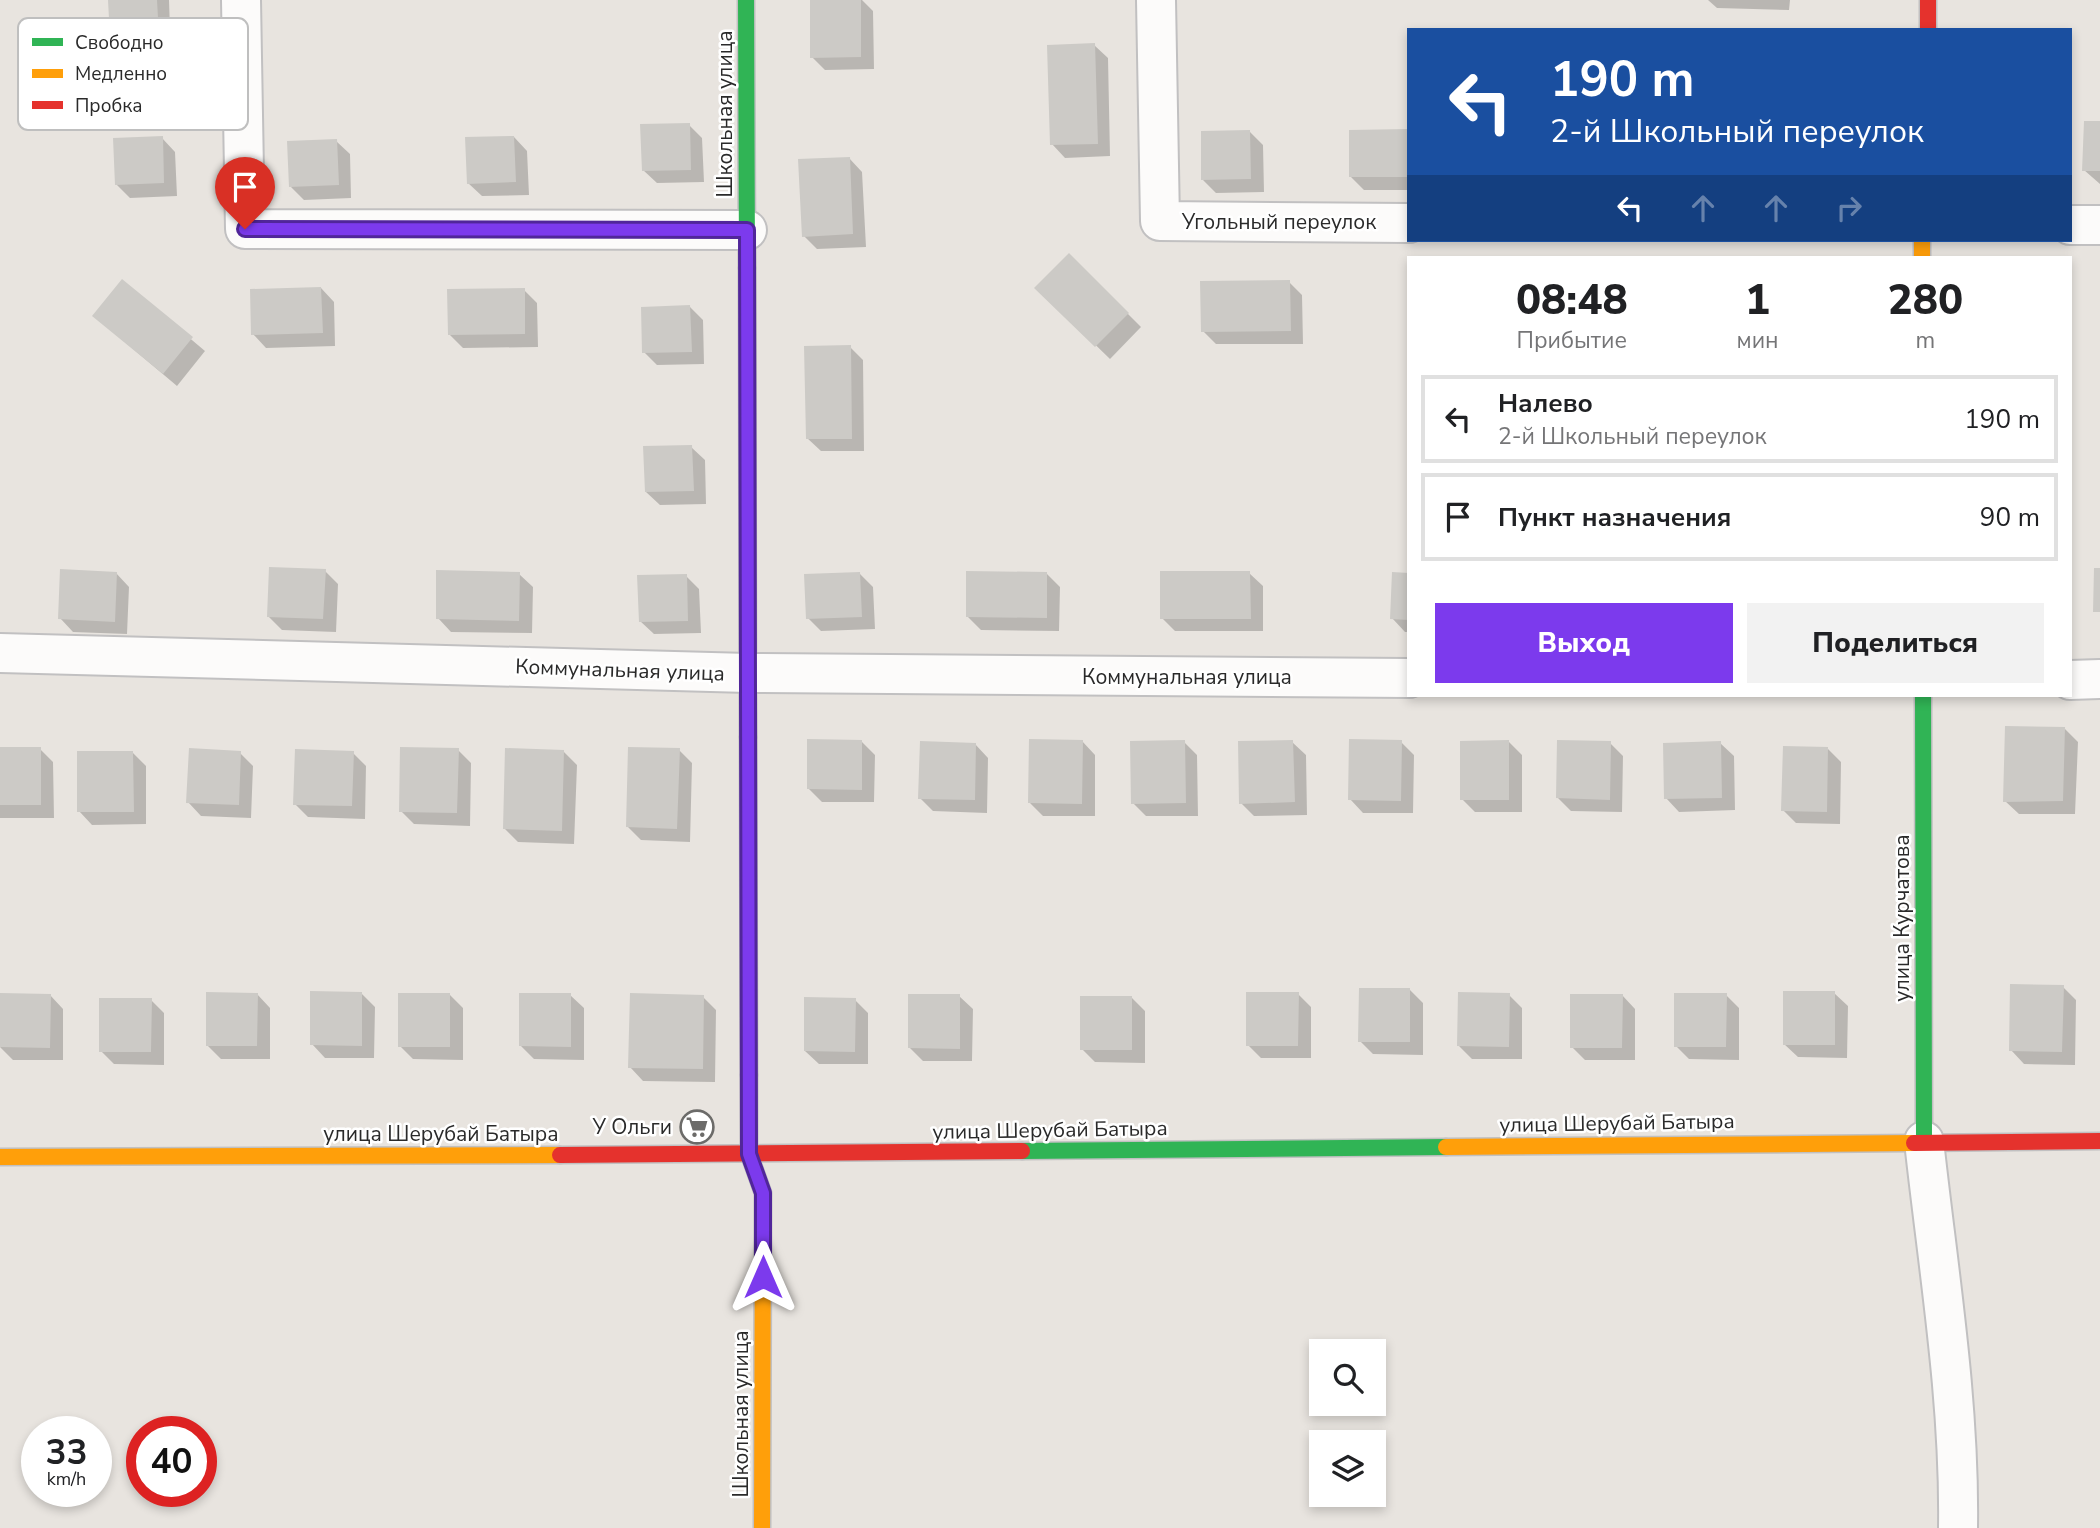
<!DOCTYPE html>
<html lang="ru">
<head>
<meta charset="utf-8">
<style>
	:root { --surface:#fff; --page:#f2f2f2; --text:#202124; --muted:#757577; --line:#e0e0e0; --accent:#7c3aed }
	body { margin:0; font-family:"Nunito Sans",sans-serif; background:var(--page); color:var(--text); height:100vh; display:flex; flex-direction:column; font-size:26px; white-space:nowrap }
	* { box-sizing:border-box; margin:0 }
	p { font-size:23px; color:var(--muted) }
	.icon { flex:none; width:38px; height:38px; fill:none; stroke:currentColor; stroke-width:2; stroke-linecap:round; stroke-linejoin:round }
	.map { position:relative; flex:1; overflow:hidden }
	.details { position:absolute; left:1407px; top:256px; width:665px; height:441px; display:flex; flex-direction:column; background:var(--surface); border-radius:0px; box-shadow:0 4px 10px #0003 }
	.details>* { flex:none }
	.hud { position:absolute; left:1407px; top:28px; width:665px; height:214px; border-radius:0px; box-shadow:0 4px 10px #0003; background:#1a4fa0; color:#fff; overflow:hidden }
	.fabs { position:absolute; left:1309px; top:1339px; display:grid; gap:14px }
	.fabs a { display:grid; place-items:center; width:77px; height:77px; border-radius:0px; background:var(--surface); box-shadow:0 4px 10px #0003; font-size:35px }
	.speed { position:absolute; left:21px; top:1416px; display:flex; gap:14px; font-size:35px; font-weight:700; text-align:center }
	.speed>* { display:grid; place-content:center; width:91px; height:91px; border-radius:50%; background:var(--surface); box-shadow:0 4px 10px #0003; line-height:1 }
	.speed small { font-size:18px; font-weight:400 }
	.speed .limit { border:10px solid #d22; background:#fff; color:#111 }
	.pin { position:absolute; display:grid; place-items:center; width:60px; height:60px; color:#fff; margin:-72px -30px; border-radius:50% 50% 50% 0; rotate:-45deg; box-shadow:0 0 7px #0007 }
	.pin .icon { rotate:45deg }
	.me { position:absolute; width:77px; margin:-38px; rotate:0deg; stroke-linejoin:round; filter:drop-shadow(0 0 5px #0008) }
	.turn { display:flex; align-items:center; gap:24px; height:147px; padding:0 28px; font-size:32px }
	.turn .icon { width:91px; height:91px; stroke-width:2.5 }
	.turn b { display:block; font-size:49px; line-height:60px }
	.lanes { display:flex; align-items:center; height:66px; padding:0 28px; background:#0003; justify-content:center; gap:35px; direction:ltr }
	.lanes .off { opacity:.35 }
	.eta { display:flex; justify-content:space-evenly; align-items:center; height:119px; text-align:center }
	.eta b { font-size:42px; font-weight:800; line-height:49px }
	.action { display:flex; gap:14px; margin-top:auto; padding:14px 28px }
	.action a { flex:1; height:80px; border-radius:0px; background:var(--accent); color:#fff; font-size:28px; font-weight:800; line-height:80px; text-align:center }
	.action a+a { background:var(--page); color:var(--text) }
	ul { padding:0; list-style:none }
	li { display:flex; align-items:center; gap:21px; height:88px; margin:0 14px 10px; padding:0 14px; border:4px solid var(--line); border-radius:0px }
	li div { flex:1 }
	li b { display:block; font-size:26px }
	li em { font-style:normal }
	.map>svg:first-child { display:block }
</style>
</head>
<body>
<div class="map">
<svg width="2100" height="1528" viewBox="0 0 2100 1528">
	<rect width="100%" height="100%" fill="#e8e4df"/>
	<path fill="#0003" d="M110,0H169L170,30L124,31L110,18Z
		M811,0H862L873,11L874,69L825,70L812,57Z
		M1708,0H1790L1789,10L1717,8Z
		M1094,45L1108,58L1110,156L1065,158L1052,144Z
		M2100,123V184L2084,170Z
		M689,125L702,138L704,182L657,183L643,170Z
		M1409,131V190H1364L1351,177Z
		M1250,132L1263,145L1264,192L1216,193L1203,180Z
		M514,137L527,151L529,195L482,196L468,183Z
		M162,138L175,152L177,196L130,198L116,184Z
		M336,141L350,154L351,198L304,200L291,187Z
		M849,158L862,172L866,247L817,249L804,236Z
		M1069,255L1141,327L1110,359L1037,288Z
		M123,282L205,351L177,386L94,316Z
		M1289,282L1302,295L1303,344H1216L1203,331Z
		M321,288L334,302L335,346L266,348L253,334Z
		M524,290L537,303L538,347L463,348L449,334Z
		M690,307L703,320L704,364L657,365L644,352Z
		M850,347L863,360L864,451H821L807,438Z
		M691,447L705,460L706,504L660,505L646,492Z
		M325,571L338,584L336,632L282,630L268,616Z
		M116,573L129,587L127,634L73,632L60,618Z
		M1249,573L1263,586V631H1175L1162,618Z
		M519,574L533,587L532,633L451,632L438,618Z
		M860,574L873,587L875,629L821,631L808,618Z
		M1047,574L1060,587L1059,631L981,630L968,617Z
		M1409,575V632H1405L1392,618Z
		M686,576L699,589L701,633L654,634L640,621Z
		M2065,729L2078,742L2075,814H2019L2005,801Z
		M1082,741L1095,755V816H1043L1030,803Z
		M862,742L875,755L874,802H822L808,788Z
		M1184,742L1197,755L1198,816H1146L1133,803Z
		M1292,742L1306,755L1307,815L1254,816L1241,803Z
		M1401,742L1414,755L1413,813H1363L1350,799Z
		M1509,742L1522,755V812H1475L1462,799Z
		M1610,743L1623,756L1622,812L1571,811L1558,798Z
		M1720,743L1734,756L1735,810L1679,812L1666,798Z
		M975,744L988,758L987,813L933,811L920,798Z
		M0,749H40L53,762L54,818H0Z
		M1828,749L1841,762L1840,824L1796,823L1783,810Z
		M458,750L471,763L470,826L414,824L401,811Z
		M679,750L692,763L690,842L641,840L628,827Z
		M563,751L577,765L574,844L518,842L505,829Z
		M132,752L146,766V824L92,825L79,811Z
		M240,753L253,766L251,818L201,816L188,802Z
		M353,753L366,766L365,819L308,817L295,804Z
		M2063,987L2076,1000L2075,1065L2024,1064L2011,1050Z
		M1410,990L1423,1003V1055L1373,1054L1360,1041Z
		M361,993L375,1007L374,1058H325L312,1044Z
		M1834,993L1848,1006L1847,1058L1798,1057L1784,1044Z
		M257,994L270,1008V1059H221L207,1045Z
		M1298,994L1311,1007V1058H1261L1248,1045Z
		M50,995L63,1009V1060H13L0,1047Z
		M450,995L463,1008V1060L413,1059L400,1046Z
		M570,995L584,1008V1060L534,1059L521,1046Z
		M1509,995L1522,1008V1059H1472L1459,1046Z
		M1622,995L1635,1009V1060H1585L1572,1047Z
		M1726,995L1739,1008V1060L1689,1059L1676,1046Z
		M959,996L973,1009L972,1061H923L909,1047Z
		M703,997L716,1010L715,1082L643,1081L630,1067Z
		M1132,998L1145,1011V1063L1095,1062L1082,1049Z
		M151,1000L164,1013V1065L114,1064L101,1051Z
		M855,1000L868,1013V1064H819L805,1051Z"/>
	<path fill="#cccac6" d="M108,0H157L158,18L109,19Z
		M810,0H861V57L810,58Z
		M1095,43L1098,144L1050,145L1047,45Z
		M2084,121H2100V171H2082Z
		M690,123L691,170L642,171L640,124Z
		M1409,129V177H1349V130Z
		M1250,130L1251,179L1201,180V131Z
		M163,136L164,183L115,185L113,138Z
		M514,136L516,182L467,184L465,137Z
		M337,139L339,185L289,187L287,141Z
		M850,157L853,234L802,237L798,159Z
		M1069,253L1129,313L1095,347L1034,288Z
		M122,279L193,337L163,374L92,316Z
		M1290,280L1291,331L1201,332L1200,281Z
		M321,287L323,333L251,335L250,289Z
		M525,288V334L448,335L447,289Z
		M690,305L692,352L642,353L641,307Z
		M851,345L852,439H806L804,346Z
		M692,445L694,491L645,492L643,446Z
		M269,567L326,569L323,619L267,617Z
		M2094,568H2100V612H2093Z
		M60,569L117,572L115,622L58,619Z
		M436,570L520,572L519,621L436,619Z
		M966,571L1047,572V618L966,617Z
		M1160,571H1250L1251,619H1160Z
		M860,572L862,617L806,619L804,574Z
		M1392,572L1409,573V620L1390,619Z
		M687,574L688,621L639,622L637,575Z
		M2005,726L2065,727L2063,801L2003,802Z
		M807,739L862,740V790L807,789Z
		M1029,739L1083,740L1082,804L1028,803Z
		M1349,739L1402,740L1401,801L1348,800Z
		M1185,740L1186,803L1131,804L1130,741Z
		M1293,740L1295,802L1239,804L1238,741Z
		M1509,740V800H1460V741Z
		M1557,740L1611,741L1610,800L1556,798Z
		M920,741L976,743L975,800L918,799Z
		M1721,741L1722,798L1664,799L1663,743Z
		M1783,746L1828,747L1827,812L1781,811Z
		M0,747H41V805H0Z
		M400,747L459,748L457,813L399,812Z
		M628,747L680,748L677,829L626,827Z
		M189,748L241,751L239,805L186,803Z
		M505,748L564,750L562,831L503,829Z
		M295,749L354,751L352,806L293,805Z
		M77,751H133L134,812H77Z
		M2010,984L2064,985L2062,1052L2009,1051Z
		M1359,988H1410V1042H1358Z
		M310,991L362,992V1046L310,1045Z
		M1783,991H1835V1045H1783Z
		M206,992L258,993L257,1046H206Z
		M1246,992H1299L1298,1046H1246Z
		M1458,992L1510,993L1509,1047L1457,1046Z
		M0,993L51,994L50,1048L0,1047Z
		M398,993H450V1047H398Z
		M519,993H571V1047L519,1046Z
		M630,993L704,995L703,1069L628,1068Z
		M1674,993H1727L1726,1047H1674Z
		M908,994H960V1049L908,1048Z
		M1570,994H1623L1622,1048H1570Z
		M1080,996H1132V1050H1080Z
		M804,997L856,998L855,1052L804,1051Z
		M99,998H152L151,1052H99Z"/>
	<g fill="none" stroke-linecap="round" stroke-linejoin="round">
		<defs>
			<path id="street" d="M241,0L245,229L747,230
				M1156,0L1160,221L1409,223
				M2070,225H2100
				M0,653L748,673L1409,678
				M2070,680L2100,679
				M1924,1141C1938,1269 1960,1398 1958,1528"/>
			<path id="fast" d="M746,0L747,268
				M1923,695L1924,1141
				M748,737L749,1075
				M1022,1151L1446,1147"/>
			<path id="slow" d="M1922,240V257
				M747,268L748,737
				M749,1075V1154L763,1193L762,1528
				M1446,1147L1914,1143
				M0,1157L560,1155"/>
			<path id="jam" d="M1928,0V30
				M1914,1143L2100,1141
				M560,1155L1022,1151"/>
		</defs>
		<use href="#street" stroke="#c1c0c1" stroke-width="42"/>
		<use href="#fast" stroke="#c1c0c1" stroke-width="19"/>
		<use href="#slow" stroke="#c1c0c1" stroke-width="19"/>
		<use href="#jam" stroke="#c1c0c1" stroke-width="19"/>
		<use href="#street" stroke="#fcfbfa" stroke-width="38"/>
		<use href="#fast" stroke="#30b455" stroke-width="16"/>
		<use href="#slow" stroke="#ff9f0a" stroke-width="16"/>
		<use href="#jam" stroke="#e5322d" stroke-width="16"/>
	</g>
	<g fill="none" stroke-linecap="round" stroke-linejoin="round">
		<defs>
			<path id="route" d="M245,229L747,230L749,1154L763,1193V1277"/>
		</defs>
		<use href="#route" stroke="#51269a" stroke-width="18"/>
		<use href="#route" stroke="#7c3aed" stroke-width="12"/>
	</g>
	<defs>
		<symbol id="supermarket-ring" viewBox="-11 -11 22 22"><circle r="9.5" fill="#fff" stroke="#6c6b69" stroke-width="1.5"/><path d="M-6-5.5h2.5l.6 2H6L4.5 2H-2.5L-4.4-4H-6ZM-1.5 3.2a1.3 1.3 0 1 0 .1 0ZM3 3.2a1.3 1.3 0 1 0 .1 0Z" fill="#6c6b69"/></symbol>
	</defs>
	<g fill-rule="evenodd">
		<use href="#supermarket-ring" x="678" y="1108" width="38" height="38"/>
	</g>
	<g text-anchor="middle" stroke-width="5" stroke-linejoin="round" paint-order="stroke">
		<g font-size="21" fill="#2a2a2a" stroke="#fff">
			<text transform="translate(725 114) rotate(-90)" y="7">Школьная улица</text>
			<text x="1279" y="229">Угольный переулок</text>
			<text transform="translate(620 670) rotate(2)" y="7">Коммунальная улица</text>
			<text x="1187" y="684">Коммунальная улица</text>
			<text transform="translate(1902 918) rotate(-90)" y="7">улица Курчатова</text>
			<text transform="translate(1617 1123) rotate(-1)" y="7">улица Шерубай Батыра</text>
			<text transform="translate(1050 1130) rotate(-1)" y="7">улица Шерубай Батыра</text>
			<text x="441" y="1141">улица Шерубай Батыра</text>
			<text transform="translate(741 1414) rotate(-90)" y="7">Школьная улица</text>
		</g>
		<g font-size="21" fill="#2a2a2a" stroke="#fff" text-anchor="end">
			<text x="672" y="1134">У Ольги</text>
		</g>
	</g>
	<rect x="18" y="18" width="230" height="112" rx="10" fill="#fff" stroke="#bfbfbf" stroke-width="2"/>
	<rect x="32" y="38" width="31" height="8" fill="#30b455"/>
	<rect x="32" y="69" width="31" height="9" fill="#ff9f0a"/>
	<rect x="32" y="101" width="31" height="8" fill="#e5322d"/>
	<g font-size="19" fill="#2a2a2a">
		<text x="75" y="49">Свободно</text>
		<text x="75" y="80">Медленно</text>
		<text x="75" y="112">Пробка</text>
	</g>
</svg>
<div class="fabs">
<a><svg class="icon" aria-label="search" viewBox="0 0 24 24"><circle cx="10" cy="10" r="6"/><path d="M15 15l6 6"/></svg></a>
<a><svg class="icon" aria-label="layers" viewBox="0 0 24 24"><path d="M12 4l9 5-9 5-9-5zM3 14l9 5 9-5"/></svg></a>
</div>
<div class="speed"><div>33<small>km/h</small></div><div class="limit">40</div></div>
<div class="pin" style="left:245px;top:229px;background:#d93025"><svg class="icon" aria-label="arrive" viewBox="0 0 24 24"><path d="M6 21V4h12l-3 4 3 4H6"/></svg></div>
<svg class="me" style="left:763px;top:1277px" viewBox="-20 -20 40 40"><path d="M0-17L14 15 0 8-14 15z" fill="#7c3aed" stroke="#fff" stroke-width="4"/></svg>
<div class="hud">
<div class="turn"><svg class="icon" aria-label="left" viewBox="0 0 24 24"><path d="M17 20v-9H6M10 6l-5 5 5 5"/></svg><div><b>190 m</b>2-й Школьный переулок</div></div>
<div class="lanes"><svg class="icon" aria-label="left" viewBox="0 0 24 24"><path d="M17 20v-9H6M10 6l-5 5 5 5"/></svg><svg class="icon off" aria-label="ahead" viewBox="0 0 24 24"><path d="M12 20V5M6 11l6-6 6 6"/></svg><svg class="icon off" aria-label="ahead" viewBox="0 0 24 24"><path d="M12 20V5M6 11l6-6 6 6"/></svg><svg class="icon off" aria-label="right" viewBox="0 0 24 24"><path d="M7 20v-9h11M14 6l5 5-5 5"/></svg></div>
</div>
<section class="details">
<div class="eta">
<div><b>08:48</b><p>Прибытие</p></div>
<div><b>1</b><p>мин</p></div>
<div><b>280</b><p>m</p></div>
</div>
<ul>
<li><svg class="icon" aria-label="left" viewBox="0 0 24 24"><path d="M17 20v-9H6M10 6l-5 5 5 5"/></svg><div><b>Налево</b><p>2-й Школьный переулок</p></div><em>190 m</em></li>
<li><svg class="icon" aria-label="arrive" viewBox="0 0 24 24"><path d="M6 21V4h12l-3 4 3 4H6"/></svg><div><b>Пункт назначения</b></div><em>90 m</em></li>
</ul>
<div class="action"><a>Выход</a><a>Поделиться</a></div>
</section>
</div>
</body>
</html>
